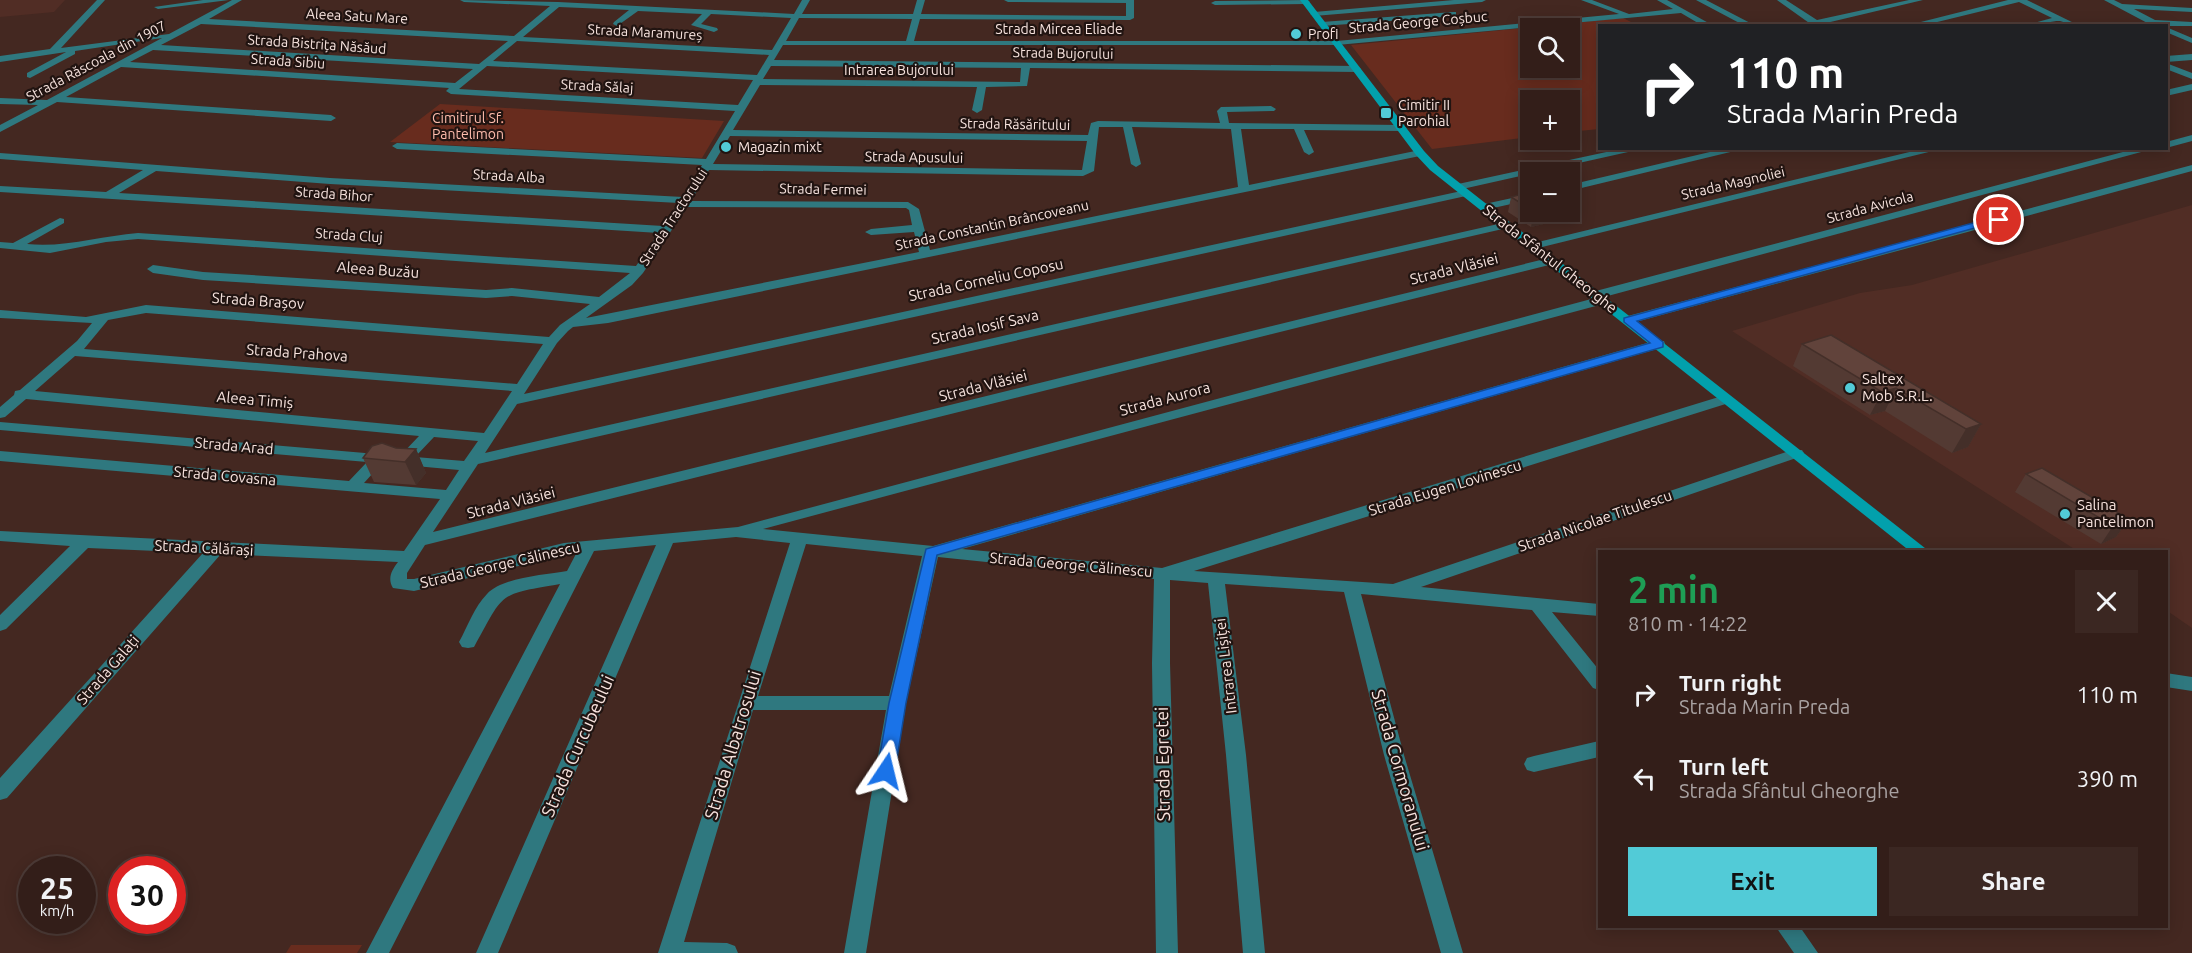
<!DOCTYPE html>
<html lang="en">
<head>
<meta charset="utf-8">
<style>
	:root { --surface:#331e19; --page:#3b2722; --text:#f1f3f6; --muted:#a9a2a2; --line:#4e3c38; --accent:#52cbd7 }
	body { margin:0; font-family:Ubuntu,sans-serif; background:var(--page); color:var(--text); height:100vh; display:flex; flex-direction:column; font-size:22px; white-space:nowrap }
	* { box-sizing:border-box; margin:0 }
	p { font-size:20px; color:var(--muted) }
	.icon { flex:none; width:33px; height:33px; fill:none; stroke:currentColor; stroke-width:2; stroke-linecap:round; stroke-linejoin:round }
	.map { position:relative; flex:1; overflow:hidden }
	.drawer { position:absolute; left:1598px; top:550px; width:570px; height:378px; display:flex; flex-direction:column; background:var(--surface); border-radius:0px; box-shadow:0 3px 15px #0003,0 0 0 2px var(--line) }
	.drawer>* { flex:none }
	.guide { position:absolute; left:1598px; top:24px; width:570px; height:126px; border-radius:0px; box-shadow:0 3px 15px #0003,0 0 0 2px var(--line); background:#202124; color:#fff; overflow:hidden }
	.buttons { position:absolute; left:1520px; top:18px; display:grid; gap:12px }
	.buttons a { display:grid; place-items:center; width:60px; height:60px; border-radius:0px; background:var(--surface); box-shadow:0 3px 15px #0003,0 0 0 2px var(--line); font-size:30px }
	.speed { position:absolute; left:18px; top:856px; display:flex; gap:12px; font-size:30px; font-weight:700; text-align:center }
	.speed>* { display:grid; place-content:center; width:78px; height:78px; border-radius:50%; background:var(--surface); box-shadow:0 3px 15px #0003,0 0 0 2px var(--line); line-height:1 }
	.speed small { font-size:15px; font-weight:400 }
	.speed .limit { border:9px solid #d22; background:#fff; color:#111 }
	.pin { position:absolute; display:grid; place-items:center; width:51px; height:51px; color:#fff; margin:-26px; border:3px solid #fff; border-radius:50%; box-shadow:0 2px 6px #0007 }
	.me { position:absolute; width:66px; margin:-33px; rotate:10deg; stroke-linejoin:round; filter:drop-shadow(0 0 4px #0008) }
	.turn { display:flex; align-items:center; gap:21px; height:126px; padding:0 30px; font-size:27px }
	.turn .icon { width:78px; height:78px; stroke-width:2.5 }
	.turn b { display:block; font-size:42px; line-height:51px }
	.round { display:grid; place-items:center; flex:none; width:63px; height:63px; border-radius:0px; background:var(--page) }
	.headline { display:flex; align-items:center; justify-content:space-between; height:102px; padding:0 30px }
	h1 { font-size:36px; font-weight:700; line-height:45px; color:#1e9e55 }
	.cta { display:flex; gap:12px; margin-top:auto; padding:12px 30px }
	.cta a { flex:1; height:69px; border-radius:0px; background:var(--accent); color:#111; font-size:24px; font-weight:700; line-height:69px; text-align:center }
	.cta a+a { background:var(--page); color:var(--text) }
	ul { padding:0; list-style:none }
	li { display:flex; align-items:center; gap:18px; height:84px; padding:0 30px }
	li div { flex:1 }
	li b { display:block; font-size:22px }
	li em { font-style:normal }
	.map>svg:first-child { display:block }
</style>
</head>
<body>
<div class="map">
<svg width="2192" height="953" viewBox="0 0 2192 953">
	<rect width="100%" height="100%" fill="#442821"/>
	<path fill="#512d25" d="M0,0H65L54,12L0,17Z
		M2192,205V628L2166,610V552H2079L1732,331L1860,293L1912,285Z"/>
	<path fill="#682c1e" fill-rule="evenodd" d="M1623,18L1637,25L1599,26V129L1569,132V100H1530V137L1432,149L1351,45ZM1530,28H1569V68H1530Z
		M440,104L724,121L702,158L390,142Z
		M291,945H362L357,953H286Z"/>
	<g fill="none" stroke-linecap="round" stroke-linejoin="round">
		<path fill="#2f787f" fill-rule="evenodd" d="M97,0H105L61,48L169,34L232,0H242L209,19L514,36L550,6L464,2L460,0L558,2L794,14L802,0H810L802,14H913L917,0H925L921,14L1126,16V3L1008,2L1004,0H1134V18L1130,20L920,19L914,41H1337L1619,14L1581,0H1592L1629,14L1673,9L1657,0H1667L1714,26H1703L1681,13L1337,45H783L774,60L1357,66L1361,69L1357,72L1030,68L1027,86L986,87L982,110L977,113L972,110L977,87L760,85L733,130L1088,135L1091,123L1098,121L1220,123L1217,111L1221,107L1271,106L1276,109L1274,111L1227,112L1229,123L1401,125L1406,128L1401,131L1304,130L1314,152L1309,155L1304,152L1294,129H1241L1249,185L1420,150L1425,153L1420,156L608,323L573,327L568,331L557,343L524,394L1466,190L1471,193L1466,196L517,404L485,453L1507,222L1513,225L1507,228L478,464L433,532L1553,257L1559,261L1557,263L425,545L407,573V579H414L564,543L738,527L1595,298L1590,295L1592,292L2138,148H2156L1604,297L1609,300L1607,303L763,529L933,546L1654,341H1664L1665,344L1664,347L962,549L1162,568L1722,396L1727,395L1734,399L1732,402L1194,571L1393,584L1792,450H1802L1804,453L1802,456L1421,587L1599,604V616L1552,612L1599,670V690L1593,688L1532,610L1361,594L1404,755L1463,953H1441L1384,755L1344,592L1225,584L1246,755L1265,953H1243L1226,755L1208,583L1170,580V663L1178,953H1156L1152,663L1154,579L938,557L906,703L866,953H844L886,710H753L684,942L727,943L735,946L738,953H658L790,543L736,537L673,543L498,953H476L656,545L594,551L389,953H366L560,584C496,595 505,592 474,647L468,648L462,647L459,642C468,626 474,607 487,594C503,577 545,575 567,571L577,552L414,591L393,588C387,578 392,570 398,562L221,554L7,798L0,800V778L203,553L88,548L6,629L0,631V615L70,546L0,541V531L404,551L440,499L0,461V451L349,481L367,462L0,430V422L400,456L419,436L26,399L5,417L0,418V407L14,395L15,391L20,390L77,341L92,323L0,318V310L86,317L146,305L549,337L560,325L590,304L512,296L486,298L203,280L153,273L147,269L153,265L203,272L486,290L512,288L599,297L630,273L138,239L106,242L50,253L0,248V242L13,243L60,218L64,219V223L27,244C64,248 101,236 138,233L636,266L659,233L0,192V186L106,192L143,170L0,159V153L330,178L683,197L702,165L397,149L392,146L397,143L706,159L735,111L451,94L446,91L449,88L121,67L66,97L331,115L336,118L331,121L57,102L0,132V125L38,105L0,104V98L47,100L162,38L75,51V54L30,78L27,77V73L66,52L0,62V56L50,49ZM559,7L629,10L614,22L613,24L617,26L638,11L702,14L691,25L714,32L718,30L717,28L701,24L711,14L791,18L772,50L523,37ZM799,18L912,19L906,41H786ZM201,24L508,41L479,64L161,45ZM517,41L769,55L757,75L493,61ZM153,50L473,69L455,83L130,62ZM487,66L753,80L738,105L459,89ZM771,66L1021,68L1020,82L763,79ZM1099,127H1123L1131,164L1136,167L1141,164L1132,127L1231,129L1238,187L930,250L919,209L908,202L691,201L709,170L1083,176L1094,171ZM730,136L1087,141L1082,170L713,164ZM156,171L330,184L679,203L663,226L119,193ZM687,207L906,208L909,210L912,225L871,229L865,232L871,235L914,232L919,252L586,318L632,285L643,273ZM146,313L543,344L517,384L84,349L108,320ZM75,356L512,391L484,433L35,391ZM434,437L478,441L464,461L415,457ZM382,463L459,470L446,490L364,483ZM806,544L922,556L889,696H758Z
			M203,0H229L158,9L154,7Z
			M1307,0L1310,2L1306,4L1215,5L1211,3L1215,1Z
			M1454,0H1486L1482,2L1314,16L1310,14L1314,12Z
			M1696,0H1706L1756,26H1745Z
			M1777,0H1786L1817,20L1909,0H1923L1822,24L1824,26L1812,25Z
			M2008,0H2027L2080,26C2071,26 2067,23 2060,21C2055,20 2032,26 2023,26L2052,18L2019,2L1921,26H1905Z
			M2104,0H2114L2122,4L2192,8V12L2134,9L2155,20L2192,22V26H2153Z
			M1453,12H1456V16L1322,26L1318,24L1322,22Z
			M2166,27L2192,38V43L2166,32Z
			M2192,54V60L2166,62V56Z
			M2166,63L2192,73V79L2166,69Z
			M2192,84V90L2166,96V90Z
			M2192,135V141L2166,148V142Z
			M1625,148H1646L1458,190L1453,187L1458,184Z
			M1727,148H1747L1569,191V185Z
			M1926,148H1945L1534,249L1528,246L1534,243Z
			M2192,165V171L1632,323L1628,324L1622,320L1624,317Z
			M1530,194V200L1484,210L1479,207L1480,205Z
			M2166,673L2192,677V691L2166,687Z
			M1599,741V757L1534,772L1527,770L1524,764L1527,758L1534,756Z
			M1776,927H1800L1818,953H1794Z"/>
		<path fill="#02a0ac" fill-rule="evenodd" d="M1300,0H1308L1424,151L1438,166L1930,552H1911L1430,170L1416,155Z"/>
	</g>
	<path fill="#533a33" d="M1530,192V212H1563L1561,220L1531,227L1508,212L1511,197Z
		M1802,344L1981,424L1968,447L1952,453L1885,411L1870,415L1793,366Z
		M396,448L416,449L426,473L416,485L374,482L363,458Z
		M2026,474L2129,519L2116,537L2101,544L2015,492Z"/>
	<path fill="#442f29" d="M1534,212H1563L1561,220L1531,227Z
		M1896,388L1885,411L1870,415L1882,392Z
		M1981,424L1968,447L1952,453L1966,429Z
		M416,449L426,473L416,485L405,462Z
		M2129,519L2116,537L2101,544L2113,526Z"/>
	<path fill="#61433b" stroke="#442f29" stroke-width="1.5" d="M1530,192V209L1511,197Z
		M1831,335L1981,424L1966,429L1896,388L1882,392L1802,344Z
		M382,443L396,448L416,449L405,462L363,458L372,446Z
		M2042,468L2129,519L2113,526L2026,474Z"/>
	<path fill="#1a73e8" stroke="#114b97" stroke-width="1.5" d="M1995,217L2004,220L1637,321L1663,342V347L937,555L906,703L895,771L892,777L886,779L879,777L877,771L889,703L926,549L1650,343L1624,322V318Z"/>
	<g fill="#52cbd7" stroke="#211411" stroke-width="2">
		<circle cx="1296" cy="34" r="6"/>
		<rect x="1380" y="107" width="12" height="12" rx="3"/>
		<circle cx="726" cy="147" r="6"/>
		<circle cx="1850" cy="388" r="6"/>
		<circle cx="2065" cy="514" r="6"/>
	</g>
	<g text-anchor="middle" stroke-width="4.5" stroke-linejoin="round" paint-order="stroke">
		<g font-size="14" fill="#f7e3de" stroke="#211411">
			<text transform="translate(357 16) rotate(3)" y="5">Aleea Satu Mare</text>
			<text transform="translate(1418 22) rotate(-5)" y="5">Strada George Coșbuc</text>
			<text x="1059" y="34">Strada Mircea Eliade</text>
			<text transform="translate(645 32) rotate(3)" y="5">Strada Maramureș</text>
			<text transform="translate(317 44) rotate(4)" y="5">Strada Bistrița Năsăud</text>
			<text transform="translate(1063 53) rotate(1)" y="5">Strada Bujorului</text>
			<text transform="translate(96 61) rotate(-28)" y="5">Strada Răscoala din 1907</text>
			<text transform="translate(288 61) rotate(4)" y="5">Strada Sibiu</text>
			<text x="899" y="75">Intrarea Bujorului</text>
			<text transform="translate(597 86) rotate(3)" y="5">Strada Sălaj</text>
			<text transform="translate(1015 124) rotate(1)" y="5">Strada Răsăritului</text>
			<text transform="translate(914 157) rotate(1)" y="5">Strada Apusului</text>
			<text transform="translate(509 176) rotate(3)" y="5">Strada Alba</text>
			<text transform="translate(1733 183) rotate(-13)" y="5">Strada Magnoliei</text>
			<text transform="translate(823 189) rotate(1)" y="5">Strada Fermei</text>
			<text transform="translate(334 194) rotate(4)" y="5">Strada Bihor</text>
			<text transform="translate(1870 207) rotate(-15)" y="5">Strada Avicola</text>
			<text transform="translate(673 217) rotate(-57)" y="5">Strada Tractorului</text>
			<text transform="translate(992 225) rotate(-12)" y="5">Strada Constantin Brâncoveanu</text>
			<text transform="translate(349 235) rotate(4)" y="5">Strada Cluj</text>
		</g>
		<g font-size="14" fill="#f7e3de" stroke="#211411" text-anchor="start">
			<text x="1308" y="39">Profi</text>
			<text x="1398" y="110">Cimitir II<tspan x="1398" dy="16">Parohial</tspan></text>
			<text x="738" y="152">Magazin mixt</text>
		</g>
		<g font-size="14" fill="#fdbcac" stroke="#211411">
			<text x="468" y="123">Cimitirul Sf.<tspan x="468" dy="16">Pantelimon</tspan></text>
		</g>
		<g font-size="15" fill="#f7e3de" stroke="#211411">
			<text transform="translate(1550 259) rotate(38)" y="5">Strada Sfântul Gheorghe</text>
			<text transform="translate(1454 269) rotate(-14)" y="5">Strada Vlăsiei</text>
			<text transform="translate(378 270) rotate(4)" y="5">Aleea Buzău</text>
			<text transform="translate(986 280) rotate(-12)" y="5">Strada Corneliu Coposu</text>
			<text transform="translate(258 301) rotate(4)" y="5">Strada Brașov</text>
			<text transform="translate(985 327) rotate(-13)" y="5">Strada Iosif Sava</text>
			<text transform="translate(297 353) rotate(4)" y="5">Strada Prahova</text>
			<text transform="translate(983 386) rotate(-14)" y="5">Strada Vlăsiei</text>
			<text transform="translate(1165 399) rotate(-15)" y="5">Strada Aurora</text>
			<text transform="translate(255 400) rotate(5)" y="5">Aleea Timiș</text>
			<text transform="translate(234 446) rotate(5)" y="5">Strada Arad</text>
			<text transform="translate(225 476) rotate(5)" y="5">Strada Covasna</text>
			<text transform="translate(1445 488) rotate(-17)" y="5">Strada Eugen Lovinescu</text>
			<text transform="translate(511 503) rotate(-14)" y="5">Strada Vlăsiei</text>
			<text transform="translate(1595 521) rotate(-19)" y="5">Strada Nicolae Titulescu</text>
			<text transform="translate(204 548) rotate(3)" y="5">Strada Călărași</text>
			<text transform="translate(500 565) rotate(-13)" y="5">Strada George Călinescu</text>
			<text transform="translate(1071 565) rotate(5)" y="5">Strada George Călinescu</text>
			<text transform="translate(1226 666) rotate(-97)" y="5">Intrarea Lișiței</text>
			<text transform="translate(108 670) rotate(-49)" y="5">Strada Galați</text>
		</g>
		<g font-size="15" fill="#f7e3de" stroke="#211411" text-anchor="start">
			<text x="1862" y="384">Saltex<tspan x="1862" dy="17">Mob S.R.L.</tspan></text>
			<text x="2077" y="510">Salina<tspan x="2077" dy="17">Pantelimon</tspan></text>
		</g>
		<g font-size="18" fill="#f7e3de" stroke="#211411">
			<text transform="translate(733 745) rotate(-73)" y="6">Strada Albatrosului</text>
			<text transform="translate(578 746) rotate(-66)" y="6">Strada Curcubeului</text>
			<text transform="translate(1163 764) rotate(-91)" y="6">Strada Egretei</text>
			<text transform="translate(1400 770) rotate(74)" y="6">Strada Cormoranului</text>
		</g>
	</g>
</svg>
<div class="buttons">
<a><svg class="icon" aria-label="search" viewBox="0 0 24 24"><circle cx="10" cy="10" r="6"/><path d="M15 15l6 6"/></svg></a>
<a>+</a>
<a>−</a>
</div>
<div class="speed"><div>25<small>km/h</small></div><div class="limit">30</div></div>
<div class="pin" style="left:1999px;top:220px;background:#d93025"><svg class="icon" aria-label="arrive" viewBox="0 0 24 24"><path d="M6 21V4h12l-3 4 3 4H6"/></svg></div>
<svg class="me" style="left:886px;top:771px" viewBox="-20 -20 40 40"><path d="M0-17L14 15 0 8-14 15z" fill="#1a73e8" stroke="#fff" stroke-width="4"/></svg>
<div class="guide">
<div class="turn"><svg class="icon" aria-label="right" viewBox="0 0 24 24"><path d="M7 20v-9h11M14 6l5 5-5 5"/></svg><div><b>110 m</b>Strada Marin Preda</div></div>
</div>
<section class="drawer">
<div class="headline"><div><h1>2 min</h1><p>810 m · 14:22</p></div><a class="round"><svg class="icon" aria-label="close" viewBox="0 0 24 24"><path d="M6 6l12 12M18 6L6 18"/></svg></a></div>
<ul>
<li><svg class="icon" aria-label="right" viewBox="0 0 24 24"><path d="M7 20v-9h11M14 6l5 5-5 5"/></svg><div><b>Turn right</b><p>Strada Marin Preda</p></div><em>110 m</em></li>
<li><svg class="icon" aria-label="left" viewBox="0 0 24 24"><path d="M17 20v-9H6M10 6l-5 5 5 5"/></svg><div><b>Turn left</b><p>Strada Sfântul Gheorghe</p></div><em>390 m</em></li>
</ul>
<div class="cta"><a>Exit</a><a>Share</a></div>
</section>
</div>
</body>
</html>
